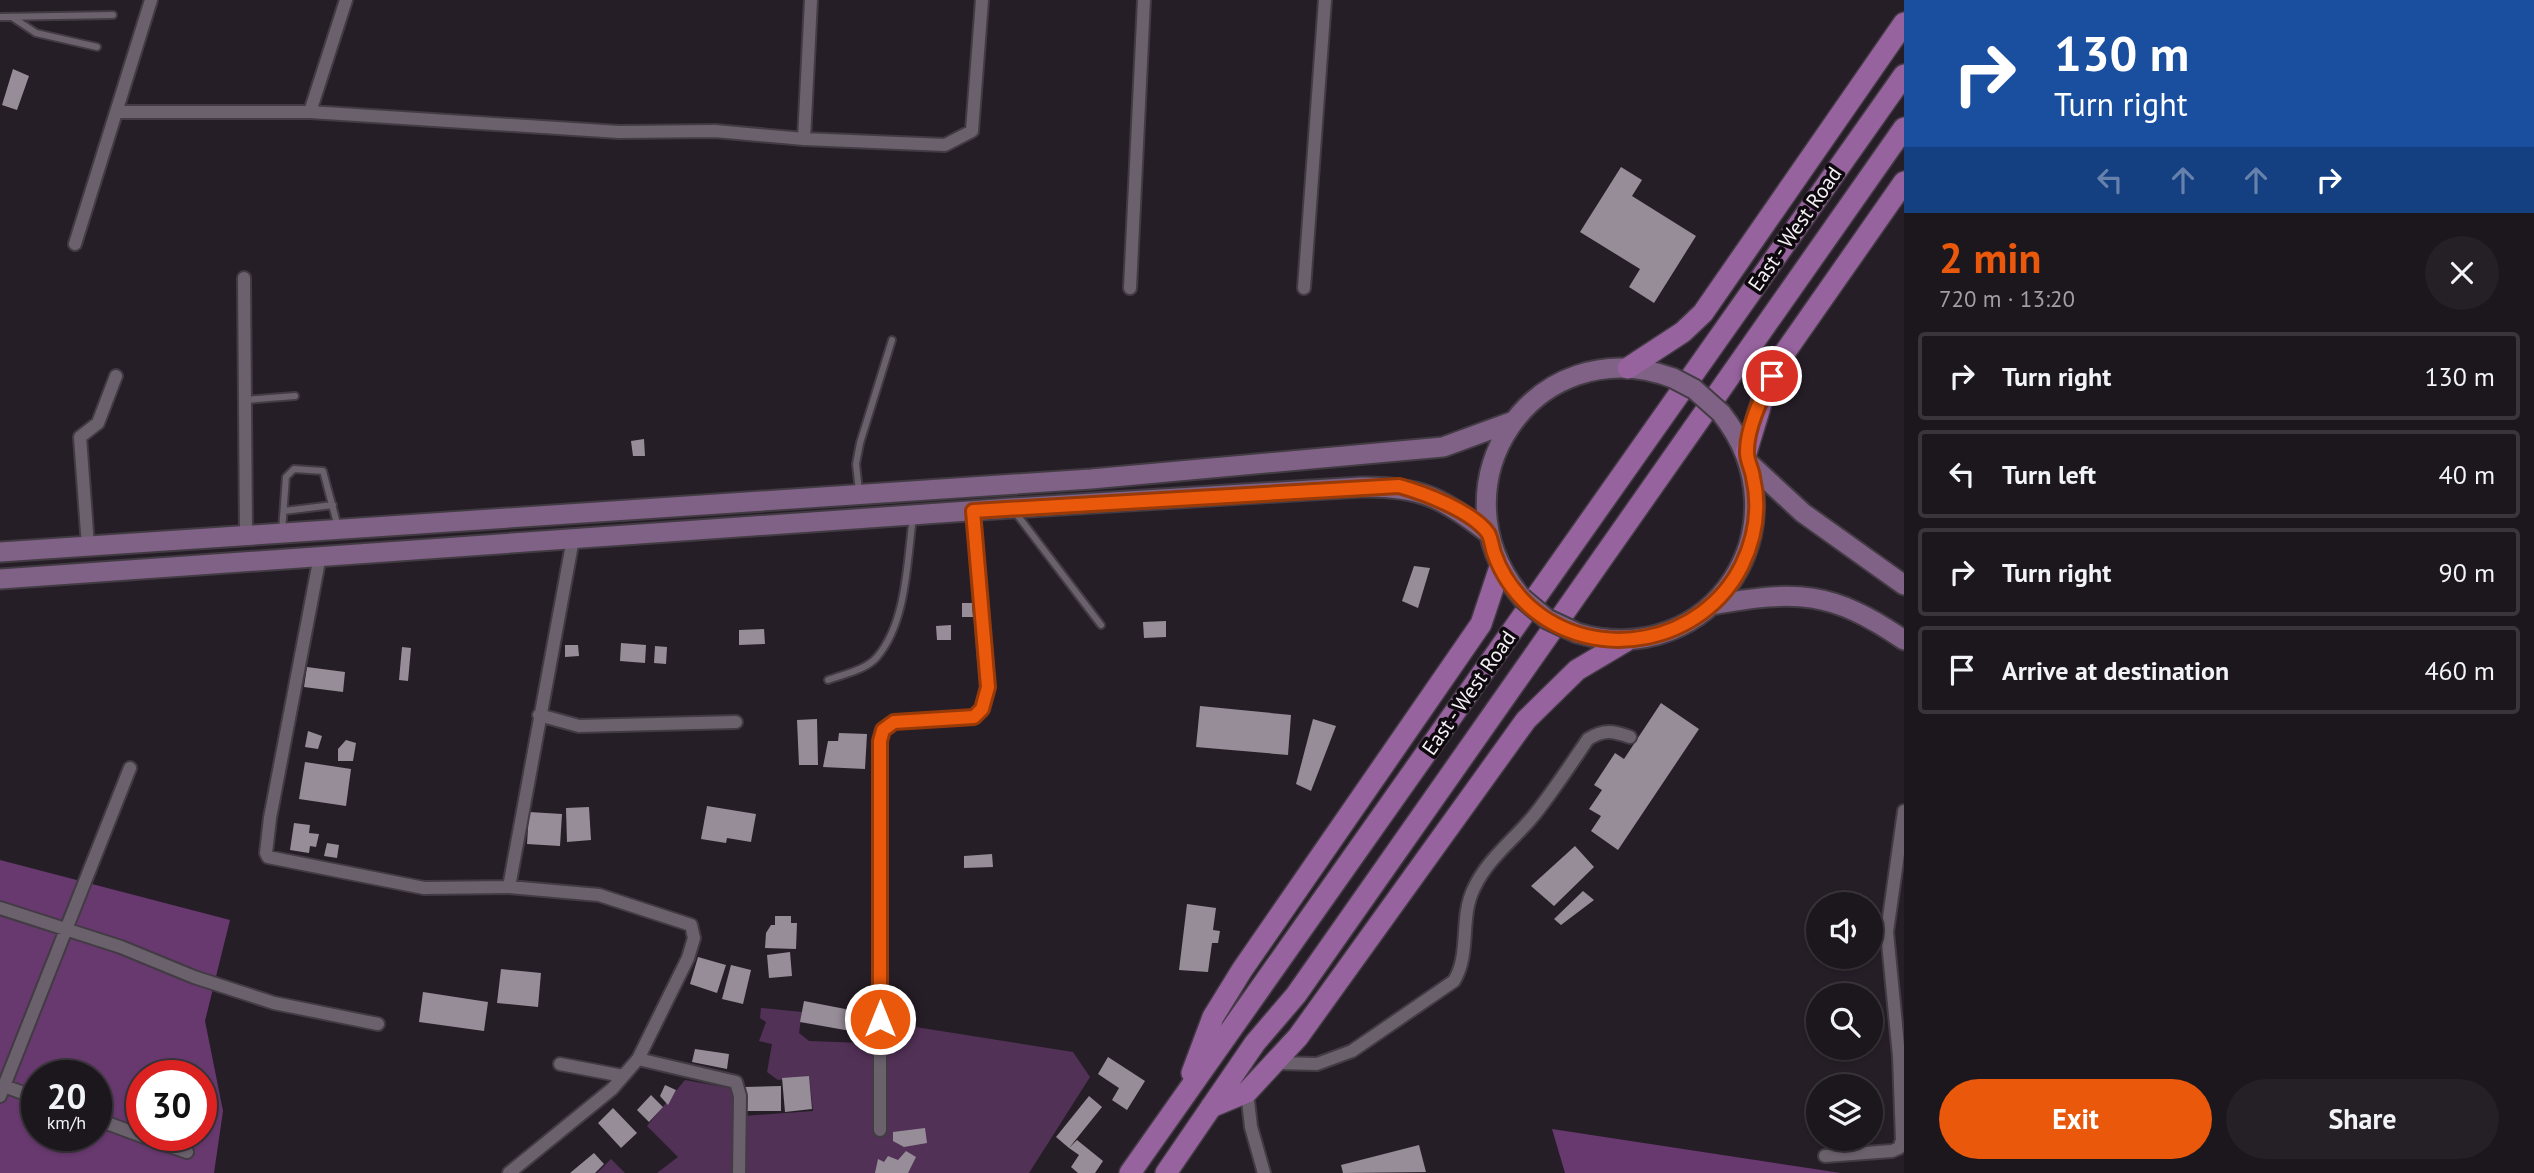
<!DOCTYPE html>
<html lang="en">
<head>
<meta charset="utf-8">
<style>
	:root { --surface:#1c161d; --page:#251f26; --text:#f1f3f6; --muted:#a09fa4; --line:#3a353b; --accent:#ea580c }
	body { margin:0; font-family:"PT Sans",sans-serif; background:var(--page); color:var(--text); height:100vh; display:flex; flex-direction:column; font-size:26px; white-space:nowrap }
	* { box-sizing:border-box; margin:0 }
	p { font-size:23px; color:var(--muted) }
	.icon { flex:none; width:38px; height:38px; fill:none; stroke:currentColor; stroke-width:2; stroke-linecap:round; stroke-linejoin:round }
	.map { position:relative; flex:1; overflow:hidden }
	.panel { display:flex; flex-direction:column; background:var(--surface); width:630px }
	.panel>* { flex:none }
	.banner { background:#1a4fa0; color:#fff; overflow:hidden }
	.fabs { position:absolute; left:1806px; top:892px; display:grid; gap:14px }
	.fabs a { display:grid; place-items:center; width:77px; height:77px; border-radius:50%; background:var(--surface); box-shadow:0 2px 5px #0004,0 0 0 2px var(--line); font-size:35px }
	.speed { position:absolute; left:21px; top:1060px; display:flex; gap:14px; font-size:35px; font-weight:700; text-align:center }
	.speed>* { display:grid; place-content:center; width:91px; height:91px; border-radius:50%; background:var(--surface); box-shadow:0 2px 5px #0004,0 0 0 2px var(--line); line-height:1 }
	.speed small { font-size:18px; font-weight:400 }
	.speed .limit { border:10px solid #d22; background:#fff; color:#111 }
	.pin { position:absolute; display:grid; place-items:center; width:60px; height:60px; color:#fff; margin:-30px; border:4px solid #fff; border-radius:50%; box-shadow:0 2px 7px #0007 }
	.me { position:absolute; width:77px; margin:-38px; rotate:0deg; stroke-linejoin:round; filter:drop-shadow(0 0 5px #0008) }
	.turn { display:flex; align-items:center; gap:24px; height:147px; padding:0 35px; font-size:32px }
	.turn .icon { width:91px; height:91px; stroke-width:2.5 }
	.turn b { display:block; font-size:49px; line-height:60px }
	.lanes { display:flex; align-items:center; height:66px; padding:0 35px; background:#0003; justify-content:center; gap:35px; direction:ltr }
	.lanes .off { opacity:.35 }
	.round { display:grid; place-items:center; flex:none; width:74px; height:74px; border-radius:37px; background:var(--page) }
	.overview { display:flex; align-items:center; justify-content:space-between; height:119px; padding:0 35px }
	h1 { font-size:42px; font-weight:700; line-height:52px; color:var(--accent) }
	.button { display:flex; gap:14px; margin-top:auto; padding:14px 35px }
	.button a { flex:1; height:80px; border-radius:42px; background:var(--accent); color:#fff; font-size:28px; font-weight:700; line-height:80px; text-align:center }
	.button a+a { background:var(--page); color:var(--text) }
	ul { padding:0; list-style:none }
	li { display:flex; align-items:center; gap:21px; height:88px; margin:0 14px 10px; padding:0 21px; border:4px solid var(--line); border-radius:7px }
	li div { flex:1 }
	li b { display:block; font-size:26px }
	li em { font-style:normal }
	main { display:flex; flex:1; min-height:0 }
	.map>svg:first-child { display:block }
</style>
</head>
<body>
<main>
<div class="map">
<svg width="1904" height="1173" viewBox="0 0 1904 1173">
	<rect width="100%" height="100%" fill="#261e27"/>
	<path fill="#523157" d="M761,1008L802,1012L799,1033L809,1041L862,1043L865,1019L1073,1052L1090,1077L1029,1173H657L678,1157L647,1126L685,1080L740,1090L743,1116L813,1111L809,1076L778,1080L767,1072L772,1044L759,1041L766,1022L760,1018Z
		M611,1159L625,1173H597Z"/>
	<path fill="#67396e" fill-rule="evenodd" d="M0,860L230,920L205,1021L223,1111L214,1173H0ZM37,1076H96V1136H37ZM142,1076H201V1136H142Z
		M1552,1129L1841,1173H1565Z"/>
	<path fill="#978d99" d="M13,69L29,76L17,110L2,105Z
		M1621,167L1642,180L1632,196L1696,236L1654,303L1629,287L1640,269L1580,232Z
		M644,439L645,456H633L631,441Z
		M1414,566L1430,568L1418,608L1402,601Z
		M962,603H972L973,617H962Z
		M1166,621V637L1144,638L1143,622Z
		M951,625V640H937L936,626Z
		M764,629L765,644L739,645V630Z
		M621,643L646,645L645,663L620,661Z
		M565,645H578L579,656L565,657Z
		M655,646L667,647L666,664L654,663Z
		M402,647L411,648L408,681L399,680Z
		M307,667L345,672L343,692L304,687Z
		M1661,703L1699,729L1618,850L1591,831L1601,816L1589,809L1602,790L1594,785L1615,753L1624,759Z
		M1200,706L1291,715L1288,755L1196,747Z
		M817,719L818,765H799L797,720Z
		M1313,719L1336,726L1311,791L1296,784Z
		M308,731L322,736L318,749L305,747Z
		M839,733L867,734L865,769L823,767L828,741H838Z
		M346,740L356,743L353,761H338V749Z
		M305,762L351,769L346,806L299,799Z
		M707,806L756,814L751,842L727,838L726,843L701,839Z
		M589,807L591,840L567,842L566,808Z
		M529,812L562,814L560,846L527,844Z
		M294,823L310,825L309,833L319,834L316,847L310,846L309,853L290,850Z
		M327,843L339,845L337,858L324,856Z
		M1575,846L1594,867L1554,906L1531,886Z
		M992,854L993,867L964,868V856Z
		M1583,891L1594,900L1561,925L1554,919Z
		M1187,904L1216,908L1213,930L1220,931L1218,943H1212L1208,972L1179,970Z
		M775,916H791V923H797L796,949L765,948L766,933L771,925H775Z
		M790,952L792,976L769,978L767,955Z
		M698,957L726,965L717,993L690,984Z
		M731,965L751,970L743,1004L722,999Z
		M501,969L541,973L538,1007L497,1003Z
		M423,992L488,1002L484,1031L419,1022Z
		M804,1001L866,1013L862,1033L800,1022Z
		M695,1049L729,1054L727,1069L692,1062Z
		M1108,1057L1145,1081L1127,1110L1112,1100L1119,1088L1098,1074Z
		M809,1076L812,1109L785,1112L782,1078Z
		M665,1085L676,1090L668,1105L660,1096Z
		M781,1086V1111H745L744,1087Z
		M651,1095L663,1107L649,1122L637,1110Z
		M1089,1096L1102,1107L1069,1148L1056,1137Z
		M613,1108L637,1133L621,1148L598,1123Z
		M925,1128L927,1143L904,1147L893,1141V1132Z
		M1077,1140L1103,1161L1095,1173H1078L1071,1167L1079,1155L1069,1148Z
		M1419,1145L1426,1172L1343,1173L1341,1165Z
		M906,1151L916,1157L908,1173H875L878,1159L884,1162L888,1156L898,1160Z
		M594,1153L604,1164L595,1173H570Z"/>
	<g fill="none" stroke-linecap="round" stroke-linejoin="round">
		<defs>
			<path id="service" d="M0,17L113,15
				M12,17L36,33L97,47
				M245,400L295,396
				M859,492L856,464L860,443L892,340
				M284,511L333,505
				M1015,512L1101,625
				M282,531L286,477L294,469L323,471L338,527
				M828,680C844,674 866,670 877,657C907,622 907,560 913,517"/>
			<path id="minor" d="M117,112H310L619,132L715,131L804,139L945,145L972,131L982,0
				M310,112L346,0
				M804,139L811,0
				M75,244L151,0
				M244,278L246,535
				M1130,288L1144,0
				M1304,288L1325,0
				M88,546L80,437L98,423L116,376
				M320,556L270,818L266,853L268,857L424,888L509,887L599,895L691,925L694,938L688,958L638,1059L612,1089L509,1173
				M539,715L579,726L736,722
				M509,887L573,539
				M0,908L121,947L194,977L274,1003L378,1024
				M638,1059L736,1082L740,1096L739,1173
				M1275,1063L1317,1064L1352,1051L1454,981C1471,953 1459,918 1474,888C1488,858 1515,839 1535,814C1554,790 1571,764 1588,739C1604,729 1613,731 1630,737
				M560,1064L623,1076
				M4,1086L37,1098
				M1247,1092L1251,1127L1264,1173
				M0,1096L130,768
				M96,1119L142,1136
				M880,1130V741L883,730L894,722L974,717L982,709L987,687L973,511
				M142,1136L187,1152
				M1825,1156L1892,1151L1899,1148L1902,1140L1899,1056L1887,932L1904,811"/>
			<path id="secondary" d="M1750,464L1803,513L1904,585
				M0,552L1091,479L1443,447L1514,421
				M0,579L1011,508L1361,487C1419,486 1442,497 1488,533
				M1522,598C1428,486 1534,327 1673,378
				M1712,605C1797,590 1831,590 1904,640
				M1577,633C1714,673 1808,522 1721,413"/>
			<path id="primary" d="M1628,368L1683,332L1703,313L1904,23
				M1746,453L1764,394L1781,358L1904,182
				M1192,1073L1213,1017L1242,970L1481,624L1500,567
				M1211,1107L1247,1092L1298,1037L1526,720L1577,670L1626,641
				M1130,1173L1904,75
				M1166,1173L1255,1043L1296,995L1904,128"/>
		</defs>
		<use href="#service" stroke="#423b43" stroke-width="10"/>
		<use href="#minor" stroke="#423b43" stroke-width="16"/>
		<use href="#secondary" stroke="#423b43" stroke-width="23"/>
		<use href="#primary" stroke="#423b43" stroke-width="24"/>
		<use href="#service" stroke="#6a616c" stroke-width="6"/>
		<use href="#minor" stroke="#6a616c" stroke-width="12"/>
		<use href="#secondary" stroke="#806286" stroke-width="19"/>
		<use href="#primary" stroke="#97639f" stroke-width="21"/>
		<defs>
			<path id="secondary-bridge" d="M1673,378L1694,389L1721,413
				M1522,598L1547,619L1577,633"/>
		</defs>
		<use href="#secondary-bridge" stroke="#423b43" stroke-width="23" stroke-linecap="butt"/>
		<use href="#secondary-bridge" stroke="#806286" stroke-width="19"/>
	</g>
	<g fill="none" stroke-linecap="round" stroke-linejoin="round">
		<defs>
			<path id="route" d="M880,1019V741L883,730L894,722L974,717L982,709L988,687L973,511L1399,486C1424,493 1472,511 1488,533C1491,538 1492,547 1494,553C1501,573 1514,592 1529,606C1595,665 1703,644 1742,565C1755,538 1760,507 1753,477C1752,469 1746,459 1747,451C1747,427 1762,397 1772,376"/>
		</defs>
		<use href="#route" stroke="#983908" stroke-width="18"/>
		<use href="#route" stroke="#ea580c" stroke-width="12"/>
	</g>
	<g text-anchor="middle" stroke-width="7" stroke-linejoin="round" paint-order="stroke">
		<g font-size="21" fill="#f6f0f7" stroke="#0d090d">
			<text transform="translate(1795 229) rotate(-55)" y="7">East - West Road</text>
			<text transform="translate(1469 693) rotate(-55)" y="7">East - West Road</text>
		</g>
	</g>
</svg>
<div class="fabs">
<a><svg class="icon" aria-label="sound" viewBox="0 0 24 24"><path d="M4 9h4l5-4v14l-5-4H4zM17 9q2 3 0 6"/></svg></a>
<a><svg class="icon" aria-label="search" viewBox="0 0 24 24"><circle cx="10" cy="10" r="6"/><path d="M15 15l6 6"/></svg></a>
<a><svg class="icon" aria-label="layers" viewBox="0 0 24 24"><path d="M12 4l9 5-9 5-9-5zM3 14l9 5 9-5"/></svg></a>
</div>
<div class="speed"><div>20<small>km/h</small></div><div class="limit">30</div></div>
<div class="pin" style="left:1772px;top:376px;background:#d93025"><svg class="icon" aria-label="arrive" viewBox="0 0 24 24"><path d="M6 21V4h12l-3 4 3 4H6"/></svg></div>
<svg class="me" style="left:880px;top:1019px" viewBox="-20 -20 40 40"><circle r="17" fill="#ea580c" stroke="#fff" stroke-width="3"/><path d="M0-11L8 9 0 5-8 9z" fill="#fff"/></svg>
</div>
<section class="panel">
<div class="banner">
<div class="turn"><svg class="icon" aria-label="right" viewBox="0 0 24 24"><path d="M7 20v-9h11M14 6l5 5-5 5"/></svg><div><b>130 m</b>Turn right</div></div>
<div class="lanes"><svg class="icon off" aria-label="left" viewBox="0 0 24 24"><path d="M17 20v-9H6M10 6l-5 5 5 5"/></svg><svg class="icon off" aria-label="ahead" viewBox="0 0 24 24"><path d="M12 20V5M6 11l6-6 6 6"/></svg><svg class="icon off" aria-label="ahead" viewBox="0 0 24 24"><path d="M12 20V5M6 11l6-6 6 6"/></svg><svg class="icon" aria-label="right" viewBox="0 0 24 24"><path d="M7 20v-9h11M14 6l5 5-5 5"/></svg></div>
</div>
<div class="overview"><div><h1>2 min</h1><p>720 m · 13:20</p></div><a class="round"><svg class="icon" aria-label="close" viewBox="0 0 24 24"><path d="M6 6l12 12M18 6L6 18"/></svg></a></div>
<ul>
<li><svg class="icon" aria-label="right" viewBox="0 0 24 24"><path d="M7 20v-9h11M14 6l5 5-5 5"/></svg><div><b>Turn right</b></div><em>130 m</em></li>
<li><svg class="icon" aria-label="left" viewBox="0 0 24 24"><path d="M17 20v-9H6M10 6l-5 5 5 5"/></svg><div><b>Turn left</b></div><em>40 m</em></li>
<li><svg class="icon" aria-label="right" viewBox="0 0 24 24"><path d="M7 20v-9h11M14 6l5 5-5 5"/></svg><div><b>Turn right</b></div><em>90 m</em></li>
<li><svg class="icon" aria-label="arrive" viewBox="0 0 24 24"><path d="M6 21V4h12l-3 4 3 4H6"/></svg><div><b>Arrive at destination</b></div><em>460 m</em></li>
</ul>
<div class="button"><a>Exit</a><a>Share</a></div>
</section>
</main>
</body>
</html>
